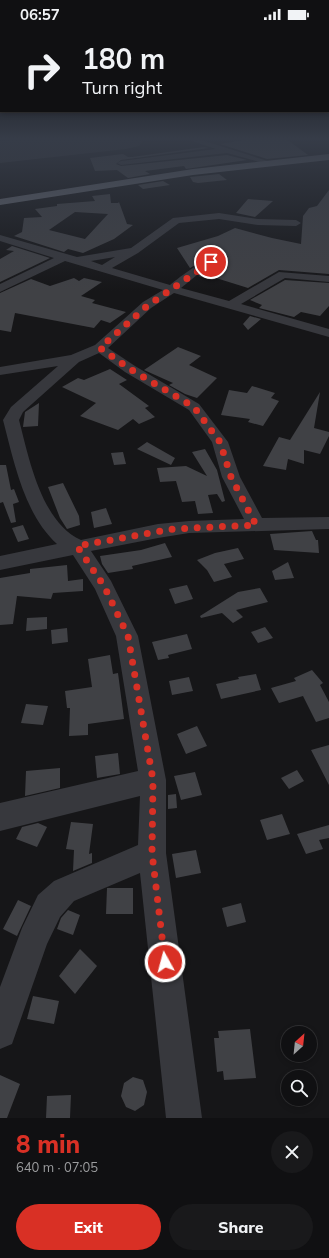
<!DOCTYPE html>
<html lang="en">
<head>
<meta charset="utf-8">
<style>
	:root { --surface:#101012; --page:#19191b; --text:#f1f3f6; --muted:#9c9d9f; --line:#303032; --accent:#d93025 }
	body { margin:0; font-family:Mulish,sans-serif; background:var(--page); color:var(--text); height:100vh; display:flex; flex-direction:column; font-size:15px; white-space:nowrap }
	* { box-sizing:border-box; margin:0 }
	p { font-size:13px; color:var(--muted) }
	.icon { flex:none; width:22px; height:22px; fill:none; stroke:currentColor; stroke-width:2; stroke-linecap:round; stroke-linejoin:round }
	.map { position:relative; height:1090px; overflow:hidden }
	.panel { display:flex; flex-direction:column; background:var(--surface); flex:1 }
	.panel>* { flex:none }
	.guide { position:absolute; left:0px; top:0px; width:329px; height:84px; box-shadow:0 2px 6px #0003,0 0 0 1px var(--line); background:#101012; color:var(--text); overflow:hidden }
	.needle { width:26px; rotate:27deg }
	.buttons { position:absolute; left:281px; top:998px; display:grid; gap:8px }
	.buttons a { display:grid; place-items:center; width:36px; height:36px; border-radius:50%; background:var(--surface); box-shadow:0 2px 6px #0003,0 0 0 1px var(--line); font-size:20px }
	.pin { position:absolute; display:grid; place-items:center; width:34px; height:34px; color:#fff; margin:-17px; border:2px solid #fff; border-radius:50%; box-shadow:0 1px 4px #0007 }
	.me { position:absolute; width:44px; margin:-22px; rotate:353deg; stroke-linejoin:round; filter:drop-shadow(0 0 3px #0008) }
	.turn { display:flex; align-items:center; gap:14px; height:84px; padding:0 16px; font-size:18px }
	.turn .icon { width:52px; height:52px; stroke-width:2.5 }
	.turn b { display:block; font-size:28px; line-height:34px }
	.round { display:grid; place-items:center; flex:none; width:42px; height:42px; border-radius:21px; background:var(--page) }
	.overview { display:flex; align-items:center; justify-content:space-between; height:68px; padding:0 16px }
	h1 { font-size:24px; font-weight:800; line-height:30px; color:var(--accent) }
	.action { display:flex; gap:8px; margin-top:auto; padding:8px 16px }
	.action a { flex:1; height:46px; border-radius:24px; background:var(--accent); color:#fff; font-size:16px; font-weight:800; line-height:46px; text-align:center }
	.action a+a { background:var(--page); color:var(--text) }
	.status { display:flex; justify-content:space-between; align-items:center; height:28px; padding:0 20px; background:var(--surface); direction:ltr }
	.status svg { height:11px; fill:currentColor }
	.map>svg:first-child { display:block }
</style>
</head>
<body>
<div class="status"><b>06:57</b><svg viewBox="0 0 49 12"><path d="M0 12V9h3v3zM5 12V6h3v6zM10 12V3h3v9zM15 12V0h3v12zM26 1h20v11H26zM47 4h2v5h-2z"/></svg></div>
<div class="map">
<svg width="329" height="1090" viewBox="0 0 329 1090">
	<rect width="100%" height="100%" fill="#161618"/>
	<g fill="none" stroke-linecap="round" stroke-linejoin="round">
		<path fill="#303135" fill-rule="evenodd" d="M25,110H144L139,118L126,121L0,135V113Z"/>
	</g>
	<path fill="#404145" fill-rule="evenodd" d="M256,110H285L308,127L267,131L220,116Z
		M204,119L209,120L121,132L116,136L121,138L227,127L247,132L186,141L184,138L145,143L150,146L128,150L117,142L95,143L90,130L123,126L128,129H132Z
		M219,146L227,152L198,155L193,154L190,149Z
		M163,153L170,157L143,161L138,157Z
		M329,162V246L279,242L248,260L216,250L212,252L198,248L227,233L228,229L226,226L212,228L190,240L177,220L218,208L235,200L272,210L301,216L303,188L309,180L317,178Z
		M110,166L111,175H118L119,174L127,196L133,197L114,211L83,225L68,221L64,224L14,208L22,204L24,190L42,189L35,181L57,178V176L95,173L92,168ZM75,184L108,186L85,211L49,202Z
		M248,171L273,173L255,189L236,185Z
		M12,218L50,230L0,254V231L14,223L6,222Z
		M74,250L79,253L84,250L102,254L81,268L95,272L92,275L126,284L110,295L101,292L94,300L15,285L11,304L0,302V265L31,251L50,258Z
		M285,252L329,255V278L320,288L301,284L294,289L259,280L262,277L250,272Z
		M250,288L261,291L248,302L243,296Z
		M178,319L201,328L189,337L217,350L197,370L185,366L169,357L173,355L144,342Z
		M110,341L127,352L119,356L149,378L145,380L155,389L139,396L133,391L118,402L80,388L96,375L62,359L78,350L84,352Z
		M252,358L275,365L271,370L279,373L263,398L248,394L250,391L221,387L229,362L247,365Z
		M320,364L314,400L329,404V408L320,426L304,422V436L288,431L286,442L263,438L279,409L290,412Z
		M39,375L38,398L23,399L25,384Z
		M147,414L175,430L171,437L137,421Z
		M205,421L217,442L225,473L222,474L217,466L208,467L213,485L198,486L195,473L182,474L176,453L160,454L157,440L186,438L207,448L192,424Z
		M123,424L126,436L114,437L111,425Z
		M0,437H6L11,462L14,461L19,474L13,476L16,494L11,495L3,474L0,475Z
		M63,455L79,488L80,497L67,501L60,490L48,459Z
		M106,480L112,496L94,500L91,484Z
		M23,497L29,511L18,514L12,500Z
		M312,503L316,512H318L319,525L274,522L270,506Z
		M165,515L172,529L132,538L133,541L108,545L102,536L100,528L141,522Z
		M238,520L244,531L224,536L232,549L214,554L207,542L197,532L215,525Z
		M288,534L294,550L275,552L272,543Z
		M67,537L68,553L83,551V563L53,565L51,571L17,568L13,596L0,597V550L30,545V541Z
		M187,557L193,571L175,576L169,561Z
		M260,560L268,574L236,582L243,589L233,595L222,585L201,590L200,588L238,564Z
		M47,589V601L26,603L27,590Z
		M265,599L273,610L258,615L251,604Z
		M67,600L68,614L52,616L51,602Z
		M187,606L192,621L168,627L169,630L158,632L152,614Z
		M110,627L113,646L118,645L124,691L88,696V707L69,708L70,680H67L65,663L92,659L88,631Z
		M312,642L323,655L320,657L329,674V690L316,694L303,668L279,675L271,660L296,653L294,650Z
		M256,646L261,662L221,671L216,656L239,651L238,649Z
		M189,649L193,663L172,667L169,653Z
		M26,676L48,678L43,697L21,695Z
		M197,698L207,718L186,726L177,706Z
		M329,717V757L311,722Z
		M118,725L120,746L97,750L95,728Z
		M60,740V760L25,768L26,743Z
		M297,742L304,753L289,761L281,750Z
		M195,744L202,767L181,772L174,748Z
		M176,766L177,780L168,781V767Z
		M282,786L290,806L267,812L260,792Z
		M71,794L93,796L89,826L92,825V835L73,843L74,822L66,821Z
		M38,795L47,799L37,819L16,811L22,799Z
		M329,797V810L319,812L323,821L306,826L297,806Z
		M196,822L201,845L176,850L172,826Z
		M107,860H133V886H106Z
		M18,872L31,878L17,908L3,901Z
		M241,875L246,894L227,899L222,880Z
		M68,882L80,887L73,907L57,901L61,890Z
		M80,921L97,938L75,966L59,948Z
		M33,968L59,973L54,996L27,991Z
		M250,1001L256,1050L224,1052L223,1043L217,1044L214,1010H219L218,1003Z
		M0,1047L20,1056L7,1090H0Z
		M133,1049L143,1052L147,1064L144,1077L135,1083L126,1079L121,1068L124,1055Z
		M71,1067L70,1090H46L47,1068Z"/>
	<g fill="none" stroke-linecap="round" stroke-linejoin="round">
		<path fill="#37383d" fill-rule="evenodd" d="M183,110H195L274,135L270,137L227,125L121,137L117,135L121,133L216,121Z
			M219,185L258,191L296,192L301,195L296,198L258,197L219,191L179,195L138,225L112,240L170,257C181,248 212,224 226,228L227,230L226,232L197,247L181,260L229,273L279,244L329,248V254L285,250L241,276L329,301V309L174,265L151,280L108,320L135,338L199,376L228,414L240,449L262,490L329,489V501L189,505L158,510L91,523L111,553L138,608L166,752V825L202,1090H166L140,845L74,873L60,889L47,916L12,1016L0,1021V959L22,900L38,867L54,853L138,817L140,768L0,803V775L138,743L116,608L95,561L73,527L0,542V528L57,516C24,486 14,434 3,392L11,379L58,338L0,347V339L71,327L95,317L143,274L163,262L65,233L0,264V256L54,230L0,213V207L77,229L131,220L173,190ZM115,229L102,237L91,233ZM99,325L125,344L189,382L212,414L222,449L244,491L189,493L158,496L81,512C41,494 29,430 19,392L23,384L79,334Z"/>
		<path fill="#63666e" fill-rule="evenodd" d="M329,126V132L193,147L0,177V171L193,141Z"/>
	</g>
	<linearGradient id="sky" x2="0" y2="1"><stop stop-color="#0c0c0d"/><stop offset="0.42" stop-color="#363c48"/><stop offset="1" stop-color="#363c48" stop-opacity="0"/></linearGradient>
	<rect width="329" height="263" fill="url(#sky)"/>
	<g fill="none" stroke-linecap="round" stroke-linejoin="round">
		<path stroke="#d93025" stroke-width="7" stroke-dasharray="0 12.6" d="M165,934L152,825L153,752L128,608L104,558L77,518L173,501L256,497L231,449L220,414L194,379L130,341L100,320L147,278L211,234"/>
	</g>
</svg>
<div class="buttons">
<a><svg class="needle" viewBox="-14 -14 28 28"><path d="M0-13l5 13h-10z" fill="#e53935"/><path d="M0 13l5-13h-10z" fill="#9c9d9f"/></svg></a>
<a><svg class="icon" aria-label="search" viewBox="0 0 24 24"><circle cx="10" cy="10" r="6"/><path d="M15 15l6 6"/></svg></a>
</div>
<div class="pin" style="left:211px;top:234px;background:#d93025"><svg class="icon" aria-label="arrive" viewBox="0 0 24 24"><path d="M6 21V4h12l-3 4 3 4H6"/></svg></div>
<svg class="me" style="left:165px;top:934px" viewBox="-20 -20 40 40"><circle r="17" fill="#d93025" stroke="#fff" stroke-width="3"/><path d="M0-11L8 9 0 5-8 9z" fill="#fff"/></svg>
<div class="guide">
<div class="turn"><svg class="icon" aria-label="right" viewBox="0 0 24 24"><path d="M7 20v-9h11M14 6l5 5-5 5"/></svg><div><b>180 m</b>Turn right</div></div>
</div>
</div>
<section class="panel">
<div class="overview"><div><h1>8 min</h1><p>640 m · 07:05</p></div><a class="round"><svg class="icon" aria-label="close" viewBox="0 0 24 24"><path d="M6 6l12 12M18 6L6 18"/></svg></a></div>
<div class="action"><a>Exit</a><a>Share</a></div>
</section>
</body>
</html>
